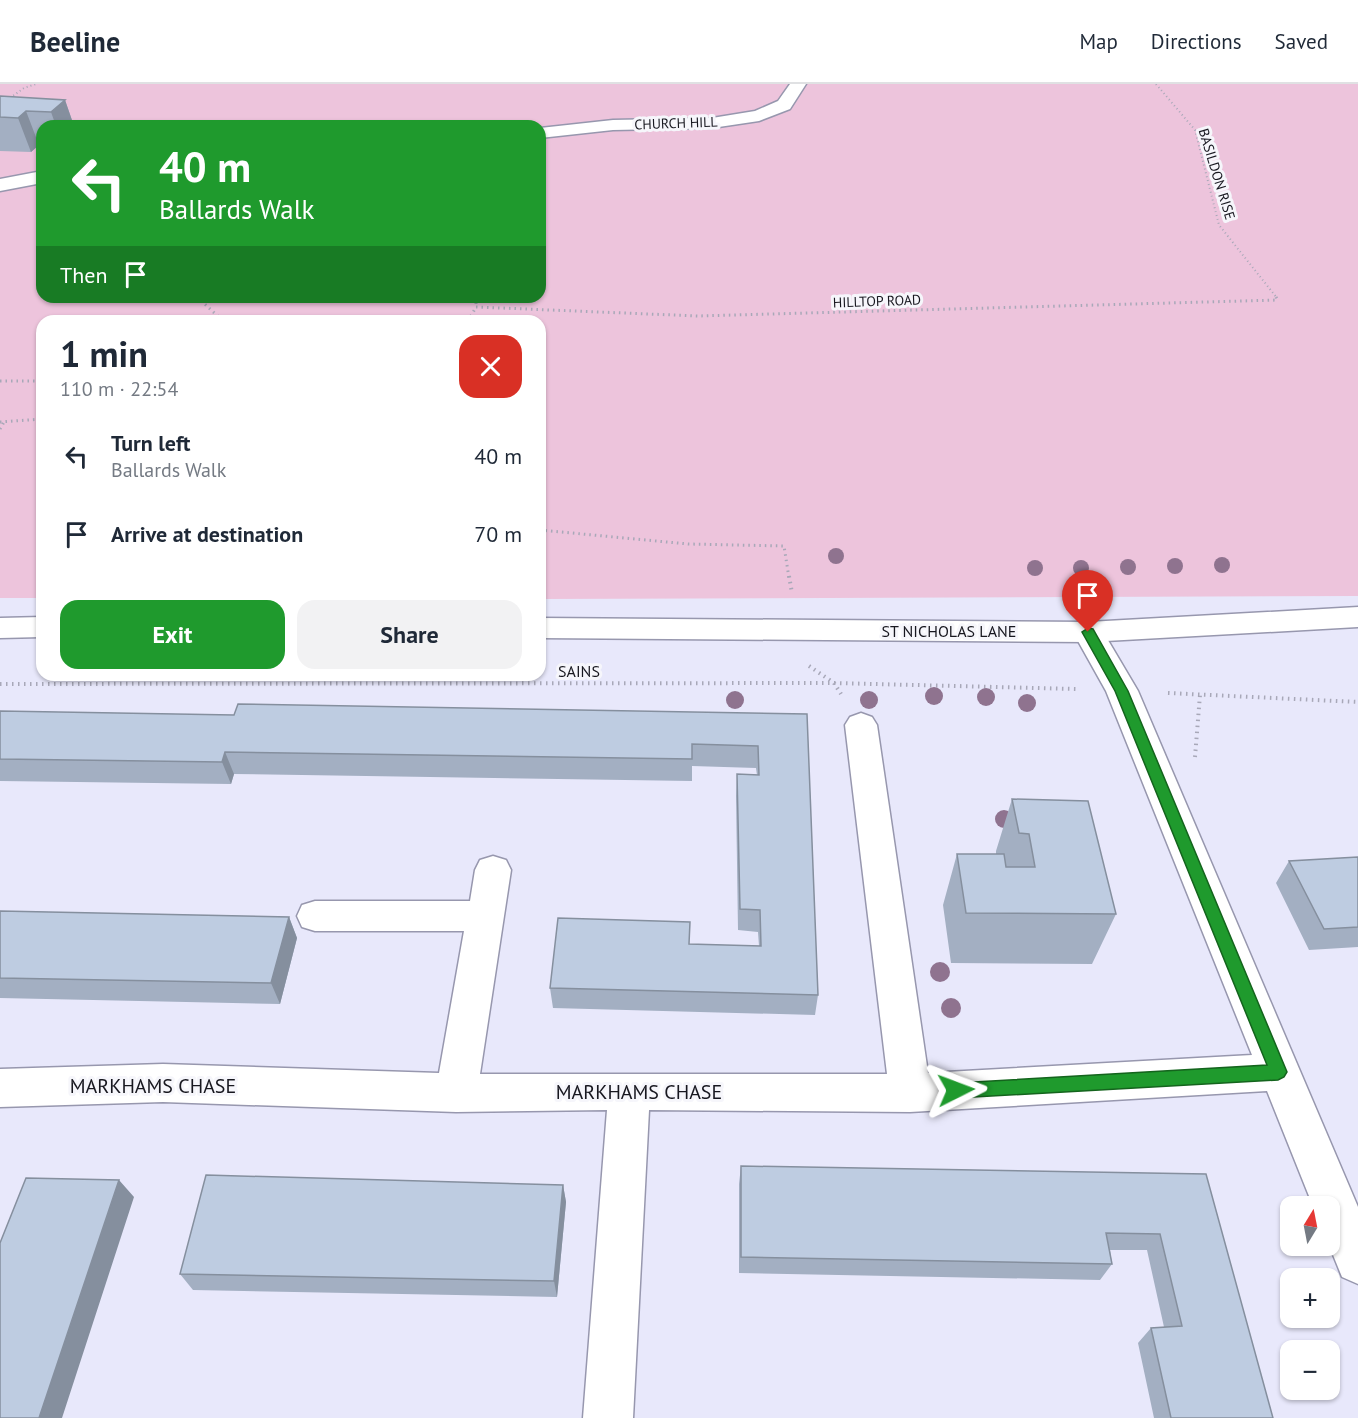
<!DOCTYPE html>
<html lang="en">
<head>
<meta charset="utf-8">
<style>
	:root { --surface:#fff; --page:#f2f2f3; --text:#1f2937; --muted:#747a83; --line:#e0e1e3; --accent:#1f9a2d }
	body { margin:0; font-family:"PT Sans",sans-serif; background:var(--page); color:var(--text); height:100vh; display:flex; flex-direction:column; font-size:22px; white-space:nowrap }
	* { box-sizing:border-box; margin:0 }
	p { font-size:20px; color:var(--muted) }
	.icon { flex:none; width:33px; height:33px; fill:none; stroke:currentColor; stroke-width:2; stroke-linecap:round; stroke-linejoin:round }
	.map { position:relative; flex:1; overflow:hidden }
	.drawer { position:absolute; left:36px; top:231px; width:510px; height:366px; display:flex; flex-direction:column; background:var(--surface); border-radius:18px; box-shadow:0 2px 4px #0004 }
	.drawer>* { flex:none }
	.banner { position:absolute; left:36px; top:36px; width:510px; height:183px; border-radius:18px; box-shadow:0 2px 4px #0004; background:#1f9a2d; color:#fff; overflow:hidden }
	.needle { width:39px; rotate:10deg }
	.tools { position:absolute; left:1280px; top:1112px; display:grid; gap:12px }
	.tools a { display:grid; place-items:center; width:60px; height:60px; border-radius:12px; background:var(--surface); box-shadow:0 2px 4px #0004; font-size:30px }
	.pin { position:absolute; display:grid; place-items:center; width:51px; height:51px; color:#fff; margin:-62px -26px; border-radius:50% 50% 50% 0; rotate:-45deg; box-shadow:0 0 6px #0007 }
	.pin .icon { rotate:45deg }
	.me { position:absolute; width:66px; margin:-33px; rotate:87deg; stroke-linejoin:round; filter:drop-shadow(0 0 4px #0008) }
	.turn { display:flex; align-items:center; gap:21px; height:126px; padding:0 24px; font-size:27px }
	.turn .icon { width:78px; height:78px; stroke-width:2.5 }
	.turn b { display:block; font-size:42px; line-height:51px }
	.then { display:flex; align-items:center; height:57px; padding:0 24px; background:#0003; gap:12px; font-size:22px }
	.round { display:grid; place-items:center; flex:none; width:63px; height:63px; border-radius:18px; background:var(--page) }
	.head { display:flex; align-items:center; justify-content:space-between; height:102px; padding:0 24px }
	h1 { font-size:36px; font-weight:700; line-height:45px }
	.cta { display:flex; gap:12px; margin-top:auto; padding:12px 24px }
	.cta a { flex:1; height:69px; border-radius:18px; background:var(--accent); color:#fff; font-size:24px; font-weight:700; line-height:69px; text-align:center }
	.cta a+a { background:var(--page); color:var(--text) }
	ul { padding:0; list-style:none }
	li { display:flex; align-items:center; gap:18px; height:78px; padding:0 24px }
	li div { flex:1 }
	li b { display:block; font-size:22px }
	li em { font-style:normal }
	header { display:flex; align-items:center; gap:36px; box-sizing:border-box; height:84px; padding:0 30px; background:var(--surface); border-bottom:2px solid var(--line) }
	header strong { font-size:28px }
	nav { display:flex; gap:33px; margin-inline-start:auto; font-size:21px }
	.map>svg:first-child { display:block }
</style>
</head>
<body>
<header>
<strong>Beeline</strong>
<nav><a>Map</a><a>Directions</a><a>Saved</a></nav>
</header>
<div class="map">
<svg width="1358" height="1334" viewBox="0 0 1358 1334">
	<rect width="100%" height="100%" fill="#e8e8fb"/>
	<path fill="#edc4dc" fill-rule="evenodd" d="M0,0H1358V512L540,515V237H42V514H0ZM42,42H540V213H42Z"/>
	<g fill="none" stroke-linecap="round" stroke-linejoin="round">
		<defs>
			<path id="minor" d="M790,0H806L790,25L759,37L712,44L613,46L540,54V44L613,36L712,34L755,27L778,17Z
				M42,87V99L0,107V95Z
				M1088,538L1099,541L1138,607L1358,1123V1200L1342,1193L1329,1161V1122H1313L1267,1007L910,1028L649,1026L633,1334H583L607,1026L456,1028L163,1018L0,1023V985L163,980L439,989L464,847H315L302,843L297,832L302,821L315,817H470L475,786L480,776L493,772L506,776L511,786L480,990H887L845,641L850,633L861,629L872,633L877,641L928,989L1252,971L1106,607L1073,548L1077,541Z"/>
			<path id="major" d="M1358,523V543L1088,558L540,554V534L1088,538Z
				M42,533V553L0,554V534Z"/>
		</defs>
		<use href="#minor" stroke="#9797ae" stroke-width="3"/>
		<use href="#major" stroke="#9797ae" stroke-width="3"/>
		<path stroke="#a8a8b8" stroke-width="2" stroke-dasharray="1 3" stroke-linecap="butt" d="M1156,0L1195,46L1219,141L1277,214
			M10,14L24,4L36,0"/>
		<path stroke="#a8a8b8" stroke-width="3" stroke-dasharray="1.5 4" stroke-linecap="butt" d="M197,213L223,237
			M476,213V223
			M1276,213L1278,216
			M476,223L698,232L1278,216
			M468,237L476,223
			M0,297H42
			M0,338L42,335
			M0,345L4,338
			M540,446L688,460L784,462L789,494"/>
		<path stroke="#a8a8b8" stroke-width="4" stroke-dasharray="1.5 4.5" stroke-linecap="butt" d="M789,492L792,509
			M809,582L834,599L841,610
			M0,600L834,599L1076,605
			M1168,609L1358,618
			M1195,673L1200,611"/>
		<use href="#minor" fill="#fff" fill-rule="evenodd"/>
		<use href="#major" fill="#fff" fill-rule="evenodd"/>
	</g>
	<g fill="#8f738f">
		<circle cx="836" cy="472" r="8"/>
		<circle cx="1222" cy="481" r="8"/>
		<circle cx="1175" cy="482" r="8"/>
		<circle cx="1128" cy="483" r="8"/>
		<circle cx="1035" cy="484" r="8"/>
		<circle cx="1081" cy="484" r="8"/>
		<circle cx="934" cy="612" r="9"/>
		<circle cx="986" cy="613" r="9"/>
		<circle cx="735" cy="616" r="9"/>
		<circle cx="869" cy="616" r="9"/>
		<circle cx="1027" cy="619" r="9"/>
		<circle cx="1004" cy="735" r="9"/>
		<circle cx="940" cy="888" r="10"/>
		<circle cx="951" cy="924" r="10"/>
	</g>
	<path fill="#a3afc2" d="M0,12L65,16L74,42H42V61H39L31,68L0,67Z
		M0,627L234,631L807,630L818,911L815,931L553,924L550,904L690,860L759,862L758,848L738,846L736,712L737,690L757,691L756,684L692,682V697L234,690L231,700L0,697Z
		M1012,715L1116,830L1092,880L951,879L943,821L957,770H996V767Z
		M1358,773V863L1309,866L1276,799L1289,777Z
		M0,827L289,833L297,854L280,920L0,914Z
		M741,1082L1206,1090L1273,1334H1154L1138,1259L1151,1244L1164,1243L1147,1166H1110L1112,1180L1100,1196L739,1189V1100Z
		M563,1101L566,1118L557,1213L193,1206L180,1190Z"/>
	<path fill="#858f9e" d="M65,16L74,42H56L51,28Z
		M26,27L39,61L31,68L18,34Z
		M225,668L234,690L231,700L222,678Z
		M289,833L297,854L280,920L271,899Z
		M119,1096L134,1113L62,1334H39Z
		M563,1101L566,1118L557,1213L554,1197Z"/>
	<path fill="#becce1" stroke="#858f9e" stroke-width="1.5" d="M0,12L65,16L51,28L26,27L18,34L0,33Z
		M238,620L807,630L818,911L550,904L558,834L690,838L689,860L761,862L760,826L740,825L737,690L759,691L758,662L692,660V675L225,668L222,678L0,675V627L234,631Z
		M1012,715L1088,717L1116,830L966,829L957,770H1004L1006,783H1035L1029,750L1019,749Z
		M1358,773V843L1324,845L1289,777Z
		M0,827L289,833L271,899L0,894Z
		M741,1082L1206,1090L1273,1334H1171L1151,1244L1182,1242L1160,1150L1106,1149L1112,1180L741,1173Z
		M206,1091L563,1101L554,1197L180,1190Z
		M26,1094L119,1096L39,1334H0V1159Z"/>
	<path fill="#1f9a2d" stroke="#14641d" stroke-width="1.5" d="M1088,544L1093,545L1128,607L1287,988L1284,993L1278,996L956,1014L950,1012L948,1006L950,1001L956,999L1267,981L1115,607L1082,548Z"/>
	<g text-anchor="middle" stroke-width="6" stroke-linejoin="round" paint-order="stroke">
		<g font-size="14" fill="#17171f" stroke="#f6f6fb">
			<text transform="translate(676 39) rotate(-2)" y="5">CHURCH HILL</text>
			<text transform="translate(1217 90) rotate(73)" y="5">BASILDON RISE</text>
			<text transform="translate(877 217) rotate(-2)" y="5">HILLTOP ROAD</text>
		</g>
		<g font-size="16" fill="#17171f" stroke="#f6f6fb">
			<text x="949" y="553">ST NICHOLAS LANE</text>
			<text x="579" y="593">SAINS</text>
		</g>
		<g font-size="20" fill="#17171f" stroke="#f6f6fb">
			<text x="153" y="1009">MARKHAMS CHASE</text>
			<text x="639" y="1015">MARKHAMS CHASE</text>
		</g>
	</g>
</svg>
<div class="tools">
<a><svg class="needle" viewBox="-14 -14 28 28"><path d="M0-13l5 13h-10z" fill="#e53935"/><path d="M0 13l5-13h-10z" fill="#747a83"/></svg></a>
<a>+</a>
<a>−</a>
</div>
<div class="pin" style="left:1088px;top:548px;background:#d93025"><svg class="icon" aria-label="arrive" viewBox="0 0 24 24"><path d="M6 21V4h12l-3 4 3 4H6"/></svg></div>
<svg class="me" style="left:956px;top:1006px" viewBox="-20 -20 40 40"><path d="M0-17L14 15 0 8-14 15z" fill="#1f9a2d" stroke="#fff" stroke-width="4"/></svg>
<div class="banner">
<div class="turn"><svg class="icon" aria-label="left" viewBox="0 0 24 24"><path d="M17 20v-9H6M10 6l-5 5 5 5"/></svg><div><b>40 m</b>Ballards Walk</div></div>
<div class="then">Then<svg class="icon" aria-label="arrive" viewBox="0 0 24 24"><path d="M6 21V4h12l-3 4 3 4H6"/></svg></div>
</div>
<section class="drawer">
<div class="head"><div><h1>1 min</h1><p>110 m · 22:54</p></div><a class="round" style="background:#d93025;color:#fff"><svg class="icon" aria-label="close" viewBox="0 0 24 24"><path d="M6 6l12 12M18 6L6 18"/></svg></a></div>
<ul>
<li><svg class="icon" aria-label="left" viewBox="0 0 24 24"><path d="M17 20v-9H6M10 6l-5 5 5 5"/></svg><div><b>Turn left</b><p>Ballards Walk</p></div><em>40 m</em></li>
<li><svg class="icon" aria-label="arrive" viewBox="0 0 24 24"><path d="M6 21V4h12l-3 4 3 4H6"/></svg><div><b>Arrive at destination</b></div><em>70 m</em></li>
</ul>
<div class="cta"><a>Exit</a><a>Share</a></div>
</section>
</div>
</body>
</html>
